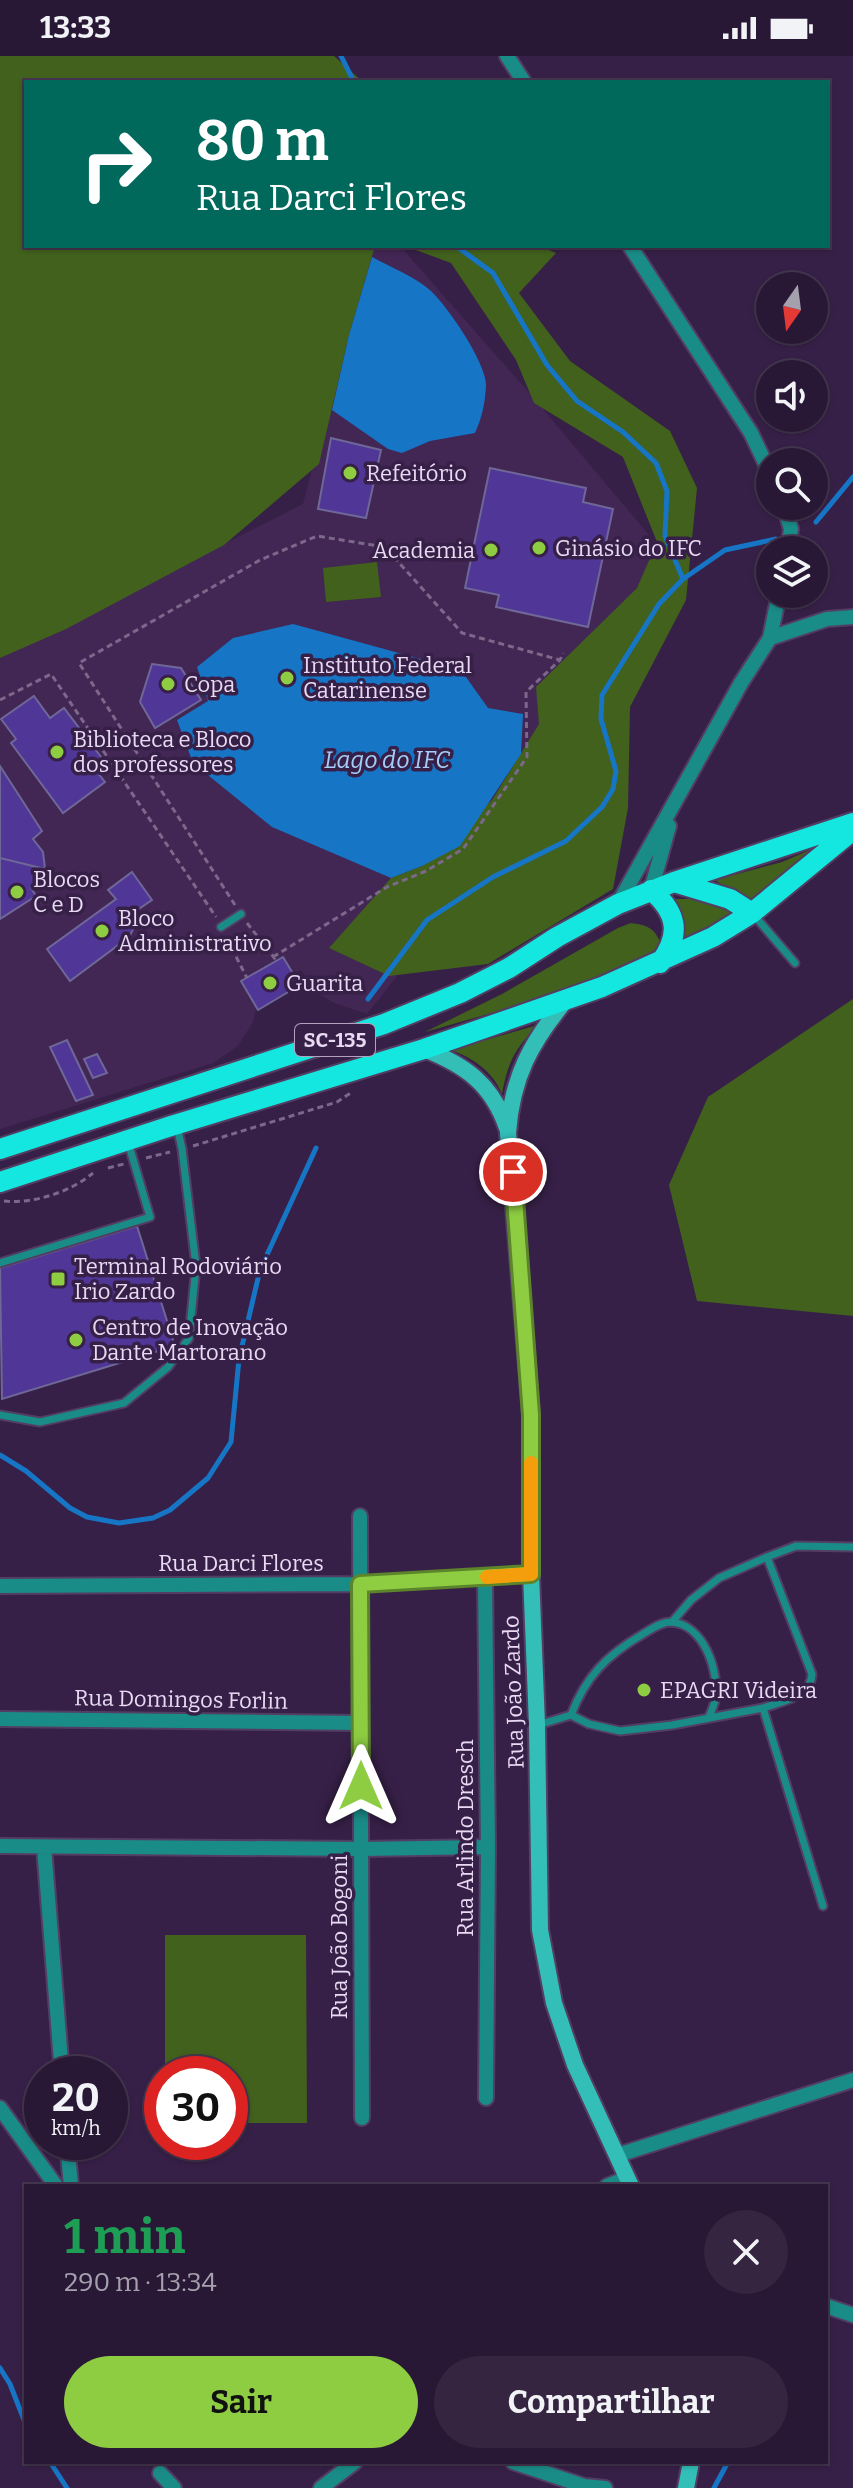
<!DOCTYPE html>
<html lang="pt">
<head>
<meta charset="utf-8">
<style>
	:root { --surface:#291835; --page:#352541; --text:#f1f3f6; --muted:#a5a0ad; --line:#453750; --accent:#8ecd42 }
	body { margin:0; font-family:Bitter,serif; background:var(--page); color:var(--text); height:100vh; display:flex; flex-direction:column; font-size:30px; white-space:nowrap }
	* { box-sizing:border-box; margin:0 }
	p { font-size:26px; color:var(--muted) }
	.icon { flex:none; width:44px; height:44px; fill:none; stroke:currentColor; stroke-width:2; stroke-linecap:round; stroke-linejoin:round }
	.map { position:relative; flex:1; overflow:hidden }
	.side { position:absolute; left:24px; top:2128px; width:804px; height:280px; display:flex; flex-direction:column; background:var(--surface); border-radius:0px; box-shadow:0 2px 6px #0004,0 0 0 2px var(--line) }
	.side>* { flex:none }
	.banner { position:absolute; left:24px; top:24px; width:806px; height:168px; border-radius:0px; box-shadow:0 2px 6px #0004,0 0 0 2px var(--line); background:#00695c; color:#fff; overflow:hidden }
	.needle { width:52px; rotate:194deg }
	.tools { position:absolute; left:756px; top:216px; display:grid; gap:16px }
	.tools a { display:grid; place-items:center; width:72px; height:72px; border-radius:50%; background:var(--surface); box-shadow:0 2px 6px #0004,0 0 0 2px var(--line); font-size:40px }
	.speed { position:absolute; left:24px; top:2000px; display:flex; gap:16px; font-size:40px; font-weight:700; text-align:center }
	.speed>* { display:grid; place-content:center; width:104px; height:104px; border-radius:50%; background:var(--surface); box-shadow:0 2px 6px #0004,0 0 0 2px var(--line); line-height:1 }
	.speed small { font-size:20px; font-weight:400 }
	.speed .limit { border:12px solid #d22; background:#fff; color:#111 }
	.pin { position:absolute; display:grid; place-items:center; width:68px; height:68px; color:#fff; margin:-34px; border:4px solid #fff; border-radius:50%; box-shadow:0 2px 8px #0007 }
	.me { position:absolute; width:88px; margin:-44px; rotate:0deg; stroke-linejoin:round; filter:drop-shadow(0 0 6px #0008) }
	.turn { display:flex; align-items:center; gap:28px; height:168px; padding:0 40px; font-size:36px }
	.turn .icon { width:104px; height:104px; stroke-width:2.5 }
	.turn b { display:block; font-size:56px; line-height:68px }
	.round { display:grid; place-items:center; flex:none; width:84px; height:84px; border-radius:42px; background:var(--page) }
	.overview { display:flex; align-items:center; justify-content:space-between; height:136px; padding:0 40px }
	h1 { font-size:48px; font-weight:700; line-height:60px; color:#1e9e55 }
	.cta { display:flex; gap:16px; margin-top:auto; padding:16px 40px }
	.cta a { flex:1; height:92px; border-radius:48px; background:var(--accent); color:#111; font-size:32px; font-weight:700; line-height:92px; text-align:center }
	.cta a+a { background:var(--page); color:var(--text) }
	.status { display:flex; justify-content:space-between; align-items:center; height:56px; padding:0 40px; background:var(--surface); direction:ltr }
	.status svg { height:22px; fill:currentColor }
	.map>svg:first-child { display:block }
</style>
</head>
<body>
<div class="status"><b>13:33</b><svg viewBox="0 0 49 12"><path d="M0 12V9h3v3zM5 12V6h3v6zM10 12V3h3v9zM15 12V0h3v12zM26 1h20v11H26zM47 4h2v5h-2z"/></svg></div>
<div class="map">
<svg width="853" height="2432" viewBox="0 0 853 2432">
	<rect width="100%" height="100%" fill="#372047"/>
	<path fill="#422653" d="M369,190H400L533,341L675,510L540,740L367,958L334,947L316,936L301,914L258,942L253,966L238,990L213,1007L0,1073V601L303,448Z"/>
	<path fill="#41611c" d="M0,0H334L363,26H26V190H375L349,279L319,408L224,489L66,573L0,602Z
		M405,190H539L556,197L519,237L570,305L670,375L697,432L686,544L630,651L628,752L613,833L488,908L389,920L329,892L391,822L422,810L492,744L539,668L536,631L637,532L657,486L623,401L534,347L516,304L451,207Z
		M377,506L381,541L326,546L323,512Z
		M817,791L753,849L715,824L782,806Z
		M666,843H703L736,856L685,893L682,866Z
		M631,867C646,869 654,871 660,886L655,905L541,943L425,976L502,938L618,872Z
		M853,943V1260L697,1245L669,1129L708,1041Z
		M538,969C515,993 508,1005 502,1038C493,1016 473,1001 450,994Z
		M165,1879H306L307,2067H230V2018H165Z"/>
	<path fill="#1775c6" d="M372,201C390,211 416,221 431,235C448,251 487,308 486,330C485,347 482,362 475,377L430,385L402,397L388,393L332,354L349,279Z
		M293,568L461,614L488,652L523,658L521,698L460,790L422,810L391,822L272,771L193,707L177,664L208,645L197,611L233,582Z"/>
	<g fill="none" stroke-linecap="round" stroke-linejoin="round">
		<path stroke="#1775c6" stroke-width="5" d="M341,0L354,26
			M816,466L853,421
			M683,523L725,494L776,483
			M368,943L427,864L493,821L566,785L602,751L613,733L616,715L601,663L602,639L659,548L683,523L665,480L667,435L656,407L623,376L577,345L547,309L493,217L456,190
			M0,1399L26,1415L70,1452L87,1461L119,1467L153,1462L170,1454L208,1422L231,1386L239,1303L260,1214L316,1092
			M0,2312L10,2328L26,2369
			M50,2406L67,2432
			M714,2432L728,2406"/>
	</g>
	<path fill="#503797" stroke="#6e6797" stroke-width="2" d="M331,382L381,394L366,462L318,453Z
		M490,412L586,432L583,446L613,453L588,571L496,551L499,539L465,532Z
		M152,608L181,612L201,644L155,672L140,646Z
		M34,640L50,662L64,652L104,705L94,712L105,726L63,757L11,687L16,683L1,663Z
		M0,710L42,775L33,783L43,796L45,813L0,802Z
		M0,802L45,813L39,826L31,832L36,840L0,863Z
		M132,816L152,844L133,857L136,868L129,881L70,925L47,893L116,843L108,834Z
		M283,901L300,929L258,954L241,925Z
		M67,984L93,1039L76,1045L50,991Z
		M97,998L107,1017L93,1022L84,1003Z
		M137,1170L175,1290L2,1343L0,1212Z"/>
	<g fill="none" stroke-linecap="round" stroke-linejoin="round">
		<defs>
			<path id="service" d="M753,858L795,907
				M221,871L241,858
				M0,1207L150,1161L128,1086
				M0,1359L40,1366L124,1347L168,1311L189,1282L196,1210L182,1093L177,1070
				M767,1501L796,1490L853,1491
				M672,1566L691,1544L719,1522L767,1501L812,1618C811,1641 783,1645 763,1652
				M571,1659C586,1620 607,1599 643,1578C651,1573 661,1566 671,1566C704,1568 720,1616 715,1644C714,1650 711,1656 709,1661
				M538,1669L571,1659L589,1668L620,1675L672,1669L763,1652L823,1850"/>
			<path id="minor" d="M507,0L524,26
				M630,190L751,377L770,417
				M784,450L791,473L788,494
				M770,582L827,563L853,561
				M651,834L669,770
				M618,848L741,627L770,582L779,538
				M360,1460L362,2062
				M485,1521L488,1791L486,2042
				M0,1530L360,1528L531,1518
				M0,1663L361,1667
				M0,1790L361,1793L488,1791
				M44,1791L62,2018
				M0,2052L56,2130
				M67,2086L71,2130
				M618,2099L853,2024
				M607,2130L627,2122
				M826,2250L853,2259
				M513,2406L584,2430L605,2432
				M160,2417L174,2432
				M321,2432L355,2406"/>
			<path id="secondary" d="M566,944C531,986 512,1021 508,1077L531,1359V1518L537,1669L540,1874L554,1947L575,2009L631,2130
				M424,993C465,1009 492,1028 507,1072
				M686,2432L691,2406"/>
			<path id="primary" d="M674,826L730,843L752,857
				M651,834C678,857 681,879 660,907
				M0,1093L384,968L460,937L509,912L557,881L618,848L674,826L853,767
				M0,1126L171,1070L424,993L602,931L713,881L752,857L853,774"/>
		</defs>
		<use href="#service" stroke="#533e63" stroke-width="11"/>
		<use href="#minor" stroke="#533e63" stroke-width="18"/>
		<use href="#secondary" stroke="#533e63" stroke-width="20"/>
		<use href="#primary" stroke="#533e63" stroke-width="24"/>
		<path stroke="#7c688a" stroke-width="3" stroke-dasharray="6 4" stroke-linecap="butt" d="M0,644L51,618L216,861
			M235,849L79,607L260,504L317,480L385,491L462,577L560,604
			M247,867L276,904
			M227,883L247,922
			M273,901L387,831L426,815L463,793L527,701L526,636L560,604L563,597
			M193,1090L337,1046L352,1036
			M146,1102L170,1096
			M108,1112L124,1108
			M4,1145C34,1148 70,1136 93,1117"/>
		<use href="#service" stroke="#1a8c88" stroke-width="7"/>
		<use href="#minor" stroke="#1a8c88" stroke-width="14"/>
		<use href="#secondary" stroke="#33beb8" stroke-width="16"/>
		<use href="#primary" stroke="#13e7df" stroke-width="20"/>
	</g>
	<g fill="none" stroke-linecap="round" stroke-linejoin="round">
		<defs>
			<path id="route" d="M361,1730L360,1528L531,1518V1359L513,1116"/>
		</defs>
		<use href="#route" stroke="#5c852b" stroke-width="20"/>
		<use href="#route" stroke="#8ecd42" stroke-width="14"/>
		<path stroke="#f59e0b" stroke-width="14" d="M487,1521L531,1518V1407"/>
	</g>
	<g fill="#8ecd42" stroke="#372047" stroke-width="3">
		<circle cx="350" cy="417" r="8"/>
		<circle cx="539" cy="492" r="8"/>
		<circle cx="491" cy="494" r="8"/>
		<circle cx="287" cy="622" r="8"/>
		<circle cx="168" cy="628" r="8"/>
		<circle cx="57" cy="696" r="8"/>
		<circle cx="17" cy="836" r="8"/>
		<circle cx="102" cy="875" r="8"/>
		<circle cx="270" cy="927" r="8"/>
		<rect x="50" y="1215" width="16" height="16" rx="4"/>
		<circle cx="76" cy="1284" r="8"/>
		<circle cx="644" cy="1634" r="8"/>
	</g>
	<g text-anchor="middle" stroke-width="7" stroke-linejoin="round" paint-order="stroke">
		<rect fill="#372047" stroke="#b3a2bf" stroke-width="2" x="295" y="968" width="80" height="32" rx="6"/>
		<g font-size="20" font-weight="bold" fill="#e8daf3">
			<text x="335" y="991">SC-135</text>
		</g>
		<g font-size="22" fill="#e8daf3" stroke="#372047" text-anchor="start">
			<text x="366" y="425">Refeitório</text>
			<text x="555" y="500">Ginásio do IFC</text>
			<text x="475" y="502" text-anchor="end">Academia</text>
			<text x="303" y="617">Instituto Federal<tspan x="303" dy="25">Catarinense</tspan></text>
			<text x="184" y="636">Copa</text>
			<text x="73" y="691">Biblioteca e Bloco<tspan x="73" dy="25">dos professores</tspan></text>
			<text x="33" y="831">Blocos<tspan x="33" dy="25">C e D</tspan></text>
			<text x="118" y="870">Bloco<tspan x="118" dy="25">Administrativo</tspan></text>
			<text x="286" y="935">Guarita</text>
			<text x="74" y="1218">Terminal Rodoviário<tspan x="74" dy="25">Irio Zardo</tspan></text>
			<text x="92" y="1279">Centro de Inovação<tspan x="92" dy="25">Dante Martorano</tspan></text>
			<text x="660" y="1642">EPAGRI Videira</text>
		</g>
		<g font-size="22" fill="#e8daf3" stroke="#372047">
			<text x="241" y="1515">Rua Darci Flores</text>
			<text transform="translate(513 1636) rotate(-92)" y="8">Rua João Zardo</text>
			<text transform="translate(181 1643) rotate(1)" y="8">Rua Domingos Forlin</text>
			<text transform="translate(465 1782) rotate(-90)" y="8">Rua Arlindo Dresch</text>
			<text transform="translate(339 1881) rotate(-90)" y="8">Rua João Bogoni</text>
		</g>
		<g font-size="24" font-style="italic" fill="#a6cdf7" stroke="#372047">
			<text x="387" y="712">Lago do IFC</text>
		</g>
	</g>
</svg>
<div class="tools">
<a><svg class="needle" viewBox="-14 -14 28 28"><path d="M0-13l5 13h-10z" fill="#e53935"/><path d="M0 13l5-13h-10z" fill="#a5a0ad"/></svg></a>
<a><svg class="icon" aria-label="sound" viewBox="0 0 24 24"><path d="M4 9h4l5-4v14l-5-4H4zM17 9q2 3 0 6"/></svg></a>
<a><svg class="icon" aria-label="search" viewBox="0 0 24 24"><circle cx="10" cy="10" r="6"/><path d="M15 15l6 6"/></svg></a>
<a><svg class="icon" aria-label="layers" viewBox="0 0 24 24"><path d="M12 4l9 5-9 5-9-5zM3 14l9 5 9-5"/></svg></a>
</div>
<div class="speed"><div>20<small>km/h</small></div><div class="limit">30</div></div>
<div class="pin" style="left:513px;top:1116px;background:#d93025"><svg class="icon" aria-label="arrive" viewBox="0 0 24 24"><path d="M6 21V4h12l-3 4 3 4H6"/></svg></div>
<svg class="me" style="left:361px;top:1730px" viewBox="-20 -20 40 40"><path d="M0-17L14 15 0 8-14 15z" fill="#8ecd42" stroke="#fff" stroke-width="4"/></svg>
<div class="banner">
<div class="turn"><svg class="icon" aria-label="right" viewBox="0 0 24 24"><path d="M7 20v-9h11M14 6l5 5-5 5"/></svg><div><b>80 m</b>Rua Darci Flores</div></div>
</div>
<section class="side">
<div class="overview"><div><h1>1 min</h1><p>290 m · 13:34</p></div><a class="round"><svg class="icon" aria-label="close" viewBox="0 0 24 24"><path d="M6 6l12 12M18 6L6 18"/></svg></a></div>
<div class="cta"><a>Sair</a><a>Compartilhar</a></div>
</section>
</div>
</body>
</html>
